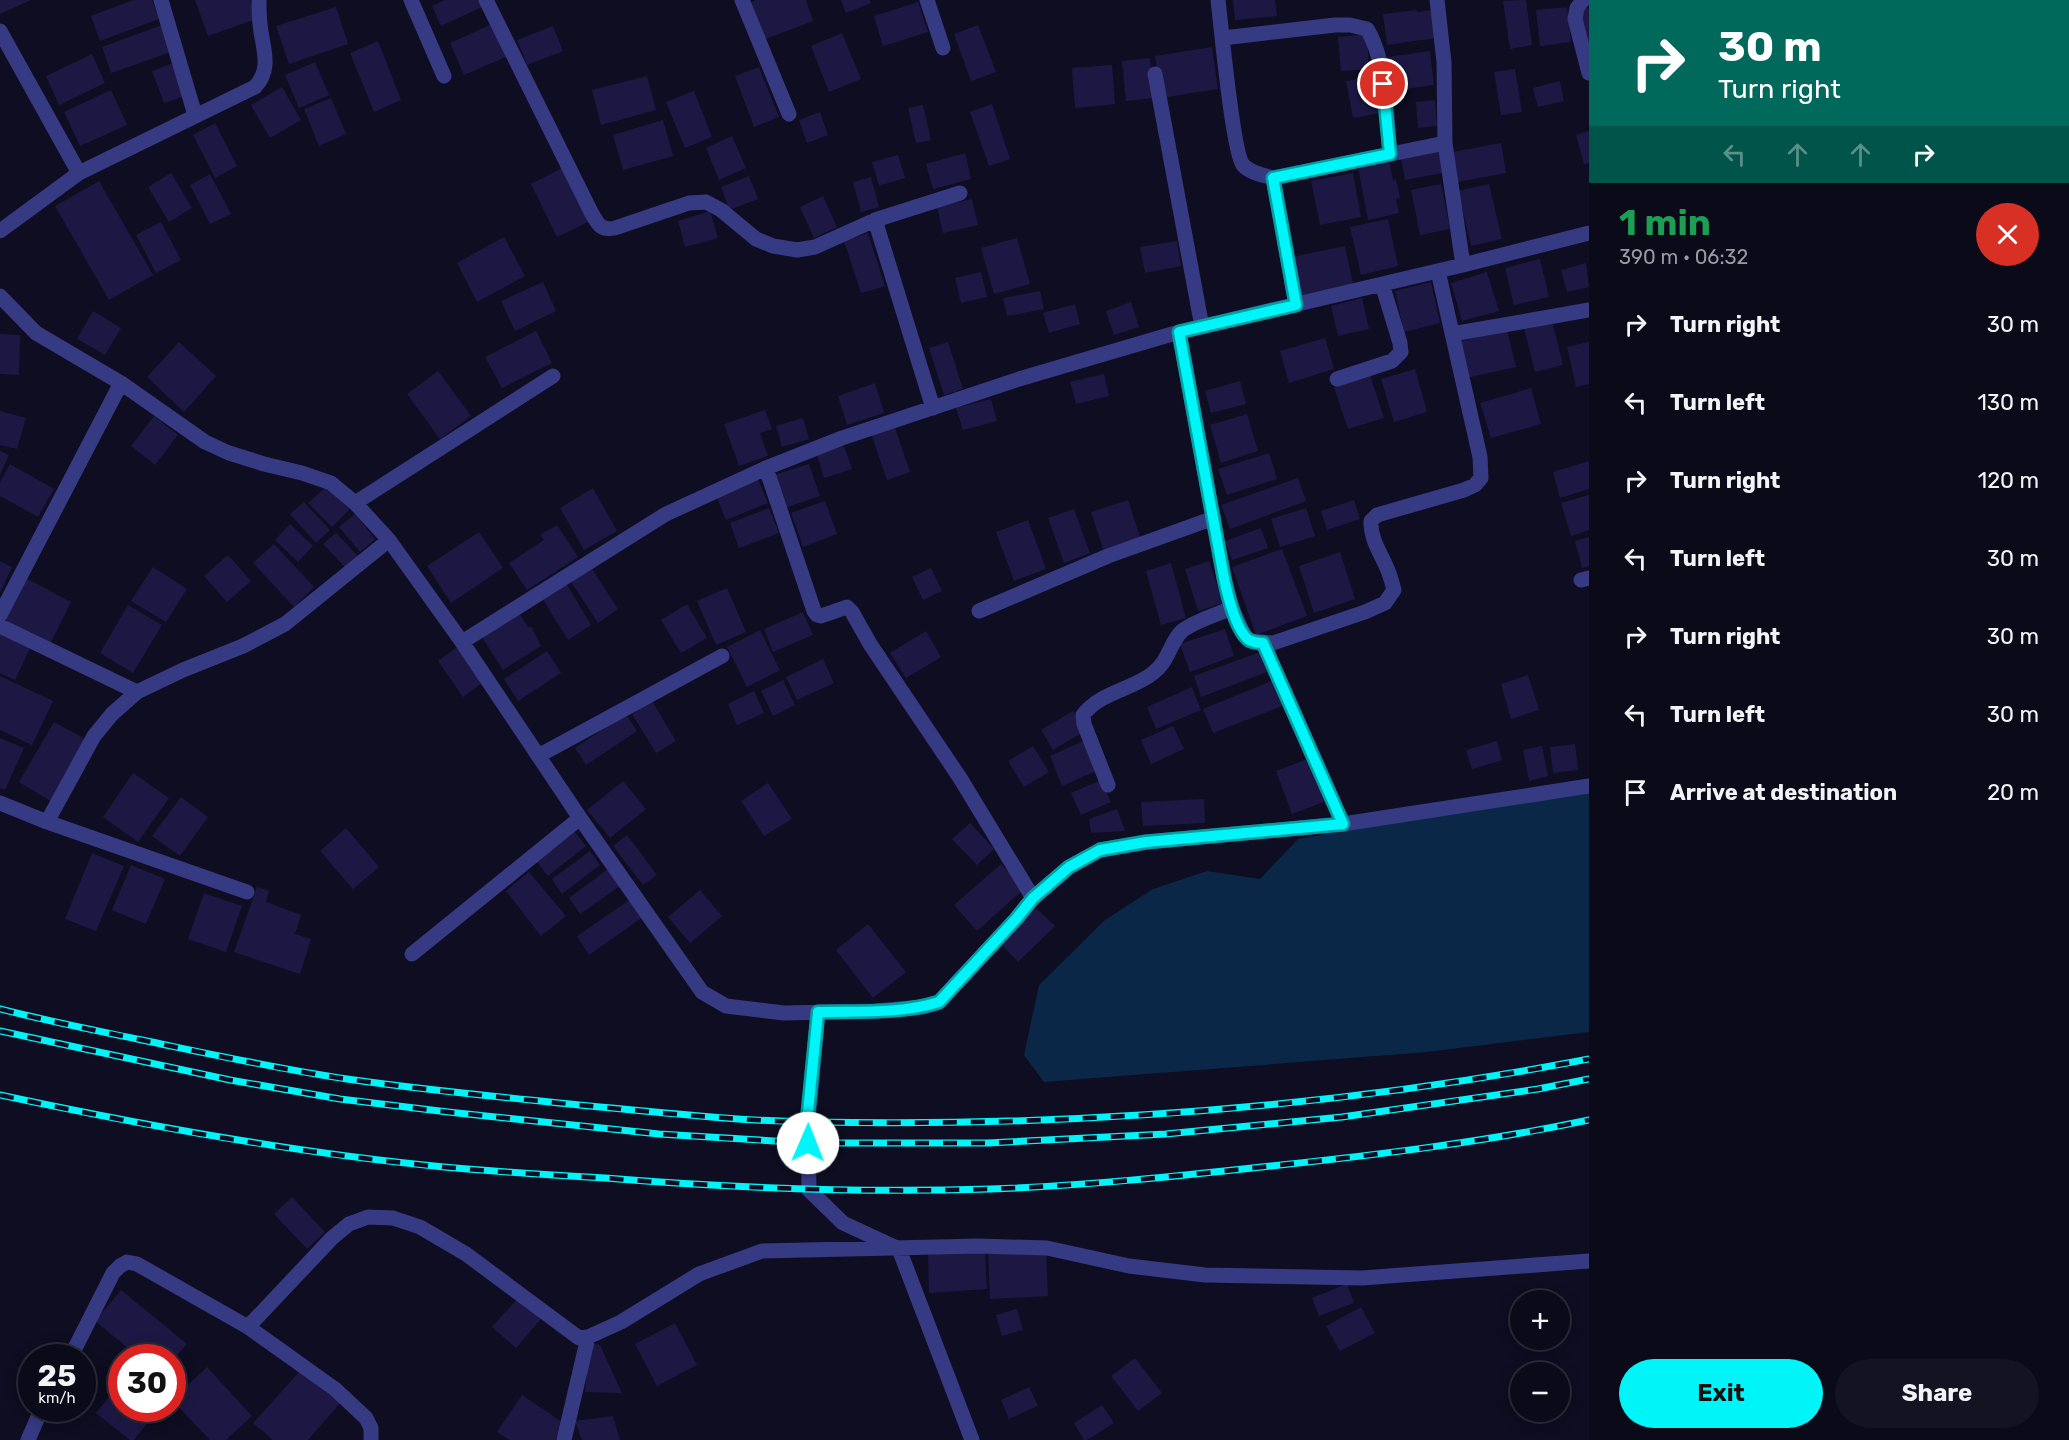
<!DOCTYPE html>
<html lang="en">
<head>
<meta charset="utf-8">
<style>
	:root { --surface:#0a0a19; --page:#131322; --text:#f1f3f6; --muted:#999aa2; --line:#2a2b38; --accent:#00f5f8 }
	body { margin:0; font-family:Rubik,sans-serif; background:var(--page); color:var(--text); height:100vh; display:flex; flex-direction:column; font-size:22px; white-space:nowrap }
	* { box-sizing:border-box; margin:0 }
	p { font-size:20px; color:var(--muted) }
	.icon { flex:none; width:33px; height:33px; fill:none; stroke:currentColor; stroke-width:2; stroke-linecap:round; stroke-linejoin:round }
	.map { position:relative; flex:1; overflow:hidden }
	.sheet { display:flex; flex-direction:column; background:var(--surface); width:480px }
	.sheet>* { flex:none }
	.top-card { background:#00695c; color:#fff; overflow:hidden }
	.fabs { position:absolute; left:1510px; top:1290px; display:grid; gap:12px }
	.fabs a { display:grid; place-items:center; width:60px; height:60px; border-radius:50%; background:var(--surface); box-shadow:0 3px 15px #0003,0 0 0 2px var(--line); font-size:30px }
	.speed { position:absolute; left:18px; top:1344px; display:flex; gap:12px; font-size:30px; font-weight:700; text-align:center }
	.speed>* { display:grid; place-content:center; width:78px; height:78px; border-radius:50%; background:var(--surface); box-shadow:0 3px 15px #0003,0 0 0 2px var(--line); line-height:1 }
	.speed small { font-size:15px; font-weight:400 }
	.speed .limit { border:9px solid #d22; background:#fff; color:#111 }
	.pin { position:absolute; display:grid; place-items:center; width:51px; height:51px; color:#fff; margin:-26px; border:3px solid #fff; border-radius:50%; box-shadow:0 2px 6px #0007 }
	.me { position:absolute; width:66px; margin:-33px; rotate:1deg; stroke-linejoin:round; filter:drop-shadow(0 0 4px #0008) }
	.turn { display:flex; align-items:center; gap:21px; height:126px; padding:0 30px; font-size:27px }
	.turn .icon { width:78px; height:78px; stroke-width:2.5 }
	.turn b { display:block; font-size:42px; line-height:51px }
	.lanes { display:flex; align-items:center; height:57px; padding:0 30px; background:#0003; justify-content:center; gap:30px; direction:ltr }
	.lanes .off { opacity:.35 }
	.round { display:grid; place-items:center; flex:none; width:63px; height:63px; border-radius:32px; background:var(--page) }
	.head { display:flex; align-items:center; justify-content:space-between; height:102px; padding:0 30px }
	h1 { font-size:36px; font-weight:700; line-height:45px; color:#1e9e55 }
	.action { display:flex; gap:12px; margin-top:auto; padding:12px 30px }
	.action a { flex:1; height:69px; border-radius:36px; background:var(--accent); color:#111; font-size:24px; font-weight:700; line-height:69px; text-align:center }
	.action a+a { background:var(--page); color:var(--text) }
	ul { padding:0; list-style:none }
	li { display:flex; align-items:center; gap:18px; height:78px; padding:0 30px }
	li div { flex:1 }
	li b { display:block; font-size:22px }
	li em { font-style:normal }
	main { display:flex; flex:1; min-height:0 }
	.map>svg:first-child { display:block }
</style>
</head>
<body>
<main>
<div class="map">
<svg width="1589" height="1440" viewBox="0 0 1589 1440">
	<rect width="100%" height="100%" fill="#0e0d21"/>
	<path fill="#0b2747" d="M1572,789L1589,790V1032L1427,1052L1044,1082L1024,1055L1039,985L1105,920L1153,889L1207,871L1260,879L1298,839Z"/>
	<path fill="#1d1843" d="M0,0H31L0,14Z
		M133,0H152L159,19L100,41L91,16Z
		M195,0H250L256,19L208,36Z
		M445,0H481L484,6L441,26L432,6Z
		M756,0H806L813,21L763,40L749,3Z
		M841,0H870L871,3L846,13Z
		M1233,0H1275L1277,16L1235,20Z
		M1526,0L1532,45L1510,49L1503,1Z
		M918,2L928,32L883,46L874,16Z
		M336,7L348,44L289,64L276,26Z
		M1567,7L1571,42L1540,46L1536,10Z
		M1589,8V42L1586,43L1580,9Z
		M1417,10V12L1435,10L1436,38L1387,45L1383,14Z
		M492,24L506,57L464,75L450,43Z
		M162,25L171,52L111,73L102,47Z
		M978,25L996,72L971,81L954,34Z
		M553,26L563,51L527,65L517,40Z
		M842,33L861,79L829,92L811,46Z
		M1367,34L1369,69L1341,71L1338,37Z
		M378,41L401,100L374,112L350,53Z
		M1212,47L1218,89L1161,98L1155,56Z
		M1430,51L1434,85L1391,91L1387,57Z
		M92,54L105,83L59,105L46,76Z
		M1150,58L1154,98L1126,101L1122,61Z
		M315,62L329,95L299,108L285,75Z
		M173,63L185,96L164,103L152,71Z
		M1112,65L1115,104L1075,108L1072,68Z
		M759,67L779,117L754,127L735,76Z
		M1515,69L1522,112L1501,115L1494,72Z
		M647,76L656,110L601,125L592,90Z
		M1374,76L1381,113L1353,118L1346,81Z
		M1560,81L1564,101L1538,107L1533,88Z
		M282,87L301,120L270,138L251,105Z
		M111,90L127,125L80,146L64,112Z
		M694,91L712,137L685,148L666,102Z
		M331,98L346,134L319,146L304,109Z
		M1435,100L1437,126L1418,128L1416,102Z
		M992,104L1010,159L989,166L970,112Z
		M923,105L931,140L916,143L908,108Z
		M820,112L828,135L807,143L799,120Z
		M663,120L673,156L623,170L613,135Z
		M215,123L237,166L215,178L193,135Z
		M1589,131V163L1584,164L1576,135Z
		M732,136L746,168L719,180L706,148Z
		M1501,143L1506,173L1458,182L1452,152Z
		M1439,151L1443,173L1405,180L1401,158Z
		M965,153L971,179L933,189L926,164Z
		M898,155L905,178L879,186L872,162Z
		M1389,161L1393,180L1396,179L1400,198L1396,199L1399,213L1368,220L1358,167Z
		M564,167L590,221L557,237L531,184Z
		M171,173L192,208L169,222L148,187Z
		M1353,173L1361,217L1320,225L1311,181Z
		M210,174L231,214L210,224L190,185Z
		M749,176L758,199L729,210L721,187Z
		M871,177L879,207L861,212L853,182Z
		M99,181L153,275L109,300L55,206Z
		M1441,184L1450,229L1420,235L1411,190Z
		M1489,184L1502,239L1471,246L1458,191Z
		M823,196L837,227L814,238L800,207Z
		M972,199L978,225L943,233L937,207Z
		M710,211L718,238L685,247L678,221Z
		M1388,219L1398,266L1361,275L1350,227Z
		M161,222L181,260L156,273L136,235Z
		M868,233L885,286L861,293L844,241Z
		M504,237L525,276L477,302L457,263Z
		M1017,238L1030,284L994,294L981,248Z
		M1177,241L1181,266L1145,273L1140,247Z
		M1345,246L1353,284L1300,296L1292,257Z
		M1540,259L1549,297L1514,305L1505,268Z
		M1586,263L1589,287L1567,292L1561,270Z
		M981,272L987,297L961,303L955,278Z
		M1487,272L1499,311L1462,321L1451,283Z
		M543,282L556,311L515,331L501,301Z
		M1431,282L1440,323L1404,332L1395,291Z
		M1040,291L1044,309L1007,316L1003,298Z
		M1362,298L1369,329L1338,336L1331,306Z
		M1131,302L1139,327L1114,335L1106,311Z
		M1075,304L1080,324L1049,333L1043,313Z
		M93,311L121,328L105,355L77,339Z
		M1552,321L1563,365L1535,372L1524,328Z
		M1507,330L1516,367L1466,378L1457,342Z
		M536,331L552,363L502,388L485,357Z
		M0,334L20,335L19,375L0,374Z
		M1325,338L1334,369L1289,383L1280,351Z
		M179,342L216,376L184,412L147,377Z
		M948,342L963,389L944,395L929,348Z
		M1589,342V384L1576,387L1567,347Z
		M1415,369L1427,412L1394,422L1381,379Z
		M438,371L471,416L440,439L407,394Z
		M1104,374L1109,396L1076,404L1070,382Z
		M1370,375L1384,418L1348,429L1334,387Z
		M1240,381L1246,404L1211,413L1205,391Z
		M875,383L884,413L847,425L838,396Z
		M1531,388L1541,424L1491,438L1480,403Z
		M991,399L997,421L963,430L956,408Z
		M765,410L772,429L760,433L768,456L739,466L724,424Z
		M0,411L26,418L17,449L0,445Z
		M1247,414L1258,451L1221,463L1210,425Z
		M154,416L178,435L155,465L131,446Z
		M803,418L809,439L782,447L776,426Z
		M894,425L910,472L887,480L871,434Z
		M844,446L852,469L824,478L817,455Z
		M0,451L9,455L0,475Z
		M1269,453L1277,479L1227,495L1218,469Z
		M1589,461V489L1560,498L1553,472Z
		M10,464L54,489L38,517L0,496V482Z
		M809,464L820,496L785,508L774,475Z
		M1298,478L1306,501L1230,529L1221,505Z
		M758,479L768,503L726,520L716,496Z
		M326,487L350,509L332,527L308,503Z
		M593,488L617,531L584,550L560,508Z
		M1589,495V530L1571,536L1561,503Z
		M1128,500L1141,540L1104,552L1091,512Z
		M1354,500L1360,519L1327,530L1321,511Z
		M825,501L837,534L803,547L791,513Z
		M304,502L330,530L316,543L290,514Z
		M769,508L779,533L739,548L730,523Z
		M1306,508L1315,536L1280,547L1271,519Z
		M1074,509L1090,553L1064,563L1048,518Z
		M355,514L375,539L360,552L339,527Z
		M1028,520L1046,569L1014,581L996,532Z
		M290,524L313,546L298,562L275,540Z
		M557,525L578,557L527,590L509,563L544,540L540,535Z
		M1261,528L1268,548L1232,560L1225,541Z
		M479,532L503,568L451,603L427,566Z
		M336,533L358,556L346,568L323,544Z
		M1589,537V566L1582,568L1575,541Z
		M274,544L314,587L294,607L253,563Z
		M1282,549L1307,616L1256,635L1232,567Z
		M1340,552L1355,599L1314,613L1299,566Z
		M228,555L251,581L227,602L204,576Z
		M0,561L12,567L0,593Z
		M1209,561L1223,603L1198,611L1185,569Z
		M1171,563L1186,618L1161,625L1146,571Z
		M153,567L187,589L166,622L131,601Z
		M931,568L942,591L923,600L912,577Z
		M592,569L618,609L598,623L571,582Z
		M26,578L71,602L50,644L4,621Z
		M566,583L591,625L568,640L542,598Z
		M727,588L746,632L716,645L697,601Z
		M687,604L707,638L681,653L661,620Z
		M128,605L162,625L133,673L100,653Z
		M803,612L813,635L773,652L764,629Z
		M519,613L529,628L531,626L541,646L503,670L482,637Z
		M0,629L32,644L15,680L0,673Z
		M1225,629L1234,656L1190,672L1180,644Z
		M760,630L780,670L747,687L727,647Z
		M926,631L941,657L906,678L890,653Z
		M457,647L482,683L463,697L438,661Z
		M547,651L561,673L518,701L504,679Z
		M1260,652L1267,672L1201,697L1194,676Z
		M823,659L834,683L797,700L786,677Z
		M1528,675L1539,710L1511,719L1501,684Z
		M0,676L53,701L32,745L0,730Z
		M783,680L795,705L773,716L761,691Z
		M1274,680L1285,705L1213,733L1203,709Z
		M1192,687L1201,710L1156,729L1147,707Z
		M754,691L764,713L737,725L728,704Z
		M652,701L676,741L656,753L632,714Z
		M1073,711L1085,731L1053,750L1041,730Z
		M626,714L637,731L586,765L575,748Z
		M54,722L87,740L52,802L19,782Z
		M1173,726L1184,749L1151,764L1141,740Z
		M0,738L24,748L5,790L0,788Z
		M1085,740L1098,770L1062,786L1050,756Z
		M1497,741L1502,760L1472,769L1466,750Z
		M1575,744L1578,770L1553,773L1550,747Z
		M1033,746L1049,772L1024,787L1008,761Z
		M1542,746L1548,776L1529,781L1523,750Z
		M1310,758L1326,801L1292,814L1276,771Z
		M133,773L169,798L138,842L103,817Z
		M1101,780L1111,802L1081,815L1071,793Z
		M623,781L646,809L610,838L587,810Z
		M768,783L792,819L764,836L741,801Z
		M181,797L208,817L180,856L152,836Z
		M1204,799L1205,823L1143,826L1141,802Z
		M1117,809L1125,831L1091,833L1089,819Z
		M970,823L994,849L977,865L952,839Z
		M346,828L379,867L353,889L320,851Z
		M575,832L586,846L548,876L537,862Z
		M627,835L657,875L643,885L613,846Z
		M590,851L600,865L562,894L552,879Z
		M92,853L124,866L96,931L65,919Z
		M1001,864L1024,889L977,931L954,905Z
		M131,865L165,879L146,924L112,910Z
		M608,869L620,886L580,914L569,898Z
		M529,872L566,916L541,936L506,891Z
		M257,887L269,891L266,902L301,915L295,934L311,939L300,974L234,952Z
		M700,890L722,916L690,943L668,917Z
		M204,893L242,906L226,952L188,939Z
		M631,899L643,917L589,955L577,936Z
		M1036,908L1055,926L1018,962L1000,943Z
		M868,924L906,972L873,998L836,950Z
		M292,1197L325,1232L307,1249L274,1214Z
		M1046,1249L1048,1296L990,1299L988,1252Z
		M985,1251L987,1289L929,1293L928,1254Z
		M1347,1284L1354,1303L1319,1316L1312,1298Z
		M121,1290L187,1344L172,1361V1358H140L95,1321Z
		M518,1298L541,1319L516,1348L492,1327Z
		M1361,1307L1375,1333L1340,1351L1326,1326Z
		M1017,1309L1023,1330L1002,1336L996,1315Z
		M675,1323L697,1365L657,1386L635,1344Z
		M590,1343L600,1345L622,1393L585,1392Z
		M1135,1358L1162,1393L1138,1411L1111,1376Z
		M207,1367L252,1416L226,1440H210L172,1400Z
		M301,1370L341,1402L308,1440H273L253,1423Z
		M122,1381V1408H159L134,1440H130L96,1413Z
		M1029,1387L1038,1406L1009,1419L1001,1400Z
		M522,1395L565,1424L555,1440H510L497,1432Z
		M1102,1405L1114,1423L1087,1440H1084L1074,1423Z
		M613,1416L620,1440H582L575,1421Z"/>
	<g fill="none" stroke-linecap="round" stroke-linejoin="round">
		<path stroke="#363a82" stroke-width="15" d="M161,0L195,115
			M411,0L444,76
			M486,0L591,212C598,224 600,231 615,228L689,203L706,202L721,210L756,239L773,246L797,250L815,247L875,220L960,193
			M742,0L789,114
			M927,0L943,48
			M1218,0C1221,25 1233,153 1243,165C1250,173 1263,175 1273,178L1445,143
			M1437,0L1444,62L1445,143L1463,265
			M1583,0L1577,8L1575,19L1589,73
			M0,31L79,173L0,231
			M1223,38L1335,25H1350L1367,29C1387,61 1386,116 1390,154
			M1155,74L1202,327
			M79,173L255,87C273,68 262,47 260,24C259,16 259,8 259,0
			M1273,178L1296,305
			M875,220L933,408
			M0,296L36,333L121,383L205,442L229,453L264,464L302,473L331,483L355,503L389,540L462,642L580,818L702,992L726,1006L784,1013L875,1011L923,1007L939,1002L1016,919L1033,898L1069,867L1100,850L1146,842L1343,824L1589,786
			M1452,334L1589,310
			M1337,379L1392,361L1401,352L1400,343L1382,284
			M766,468L814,611L817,615L821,616L847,607L852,612L870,644L960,778L1033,898
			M355,503L553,376
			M1581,580L1589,578
			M1232,608L1244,635L1250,641L1273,643L1365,612L1385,603L1394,590C1392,582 1390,574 1386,566C1380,552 1370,538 1371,521L1377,515L1464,490L1475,485L1481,478L1480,457L1438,271
			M979,611L1108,556L1214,518
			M0,615L121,383
			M0,626L137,692
			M462,642L666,514L766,468L842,438L1019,379L1179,332L1463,265L1589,233
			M1263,643L1343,824
			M538,756L722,656
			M1108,785L1084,724L1083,715C1100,692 1132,690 1153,673C1169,661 1170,642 1182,631C1192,622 1218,614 1232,608L1224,578L1179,332
			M0,803L47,822L247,892
			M47,822L94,736L112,714L137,692L183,670L243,646L285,624L389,540
			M412,954L580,818
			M818,1012L808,1122L809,1190L843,1223L899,1249L972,1440
			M248,1327L332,1238L349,1224L368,1217L393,1218L420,1227L466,1254L579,1338L588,1337L621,1322L699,1274L762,1251L979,1246L1047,1248L1129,1266L1205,1275L1362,1278L1589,1261
			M70,1358L113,1273L120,1266L127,1262L137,1264L248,1327L335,1389L366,1418L371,1428V1440
			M28,1440L42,1408
			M564,1440L588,1337"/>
		<defs>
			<path id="rail" d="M0,1009C47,1021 94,1030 142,1040C210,1054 278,1069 347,1079C424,1090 502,1097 579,1105C656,1112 735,1121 812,1122C1072,1127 1333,1108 1589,1059
				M0,1031L230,1080L340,1099L448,1112L659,1134L808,1143H988L1166,1134L1342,1117L1538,1089L1589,1079
				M0,1095C146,1126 295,1153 444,1167C498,1172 551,1175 605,1178C733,1188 862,1193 990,1189C1084,1186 1178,1176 1271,1166C1377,1155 1484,1142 1589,1120"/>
		</defs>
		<use href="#rail" stroke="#00f5f8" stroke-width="7"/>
		<use href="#rail" stroke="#0e0d21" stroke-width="4.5" stroke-dasharray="14" stroke-linecap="butt"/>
	</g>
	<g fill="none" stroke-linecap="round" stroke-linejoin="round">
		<defs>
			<path id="route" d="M808,1143L807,1122L818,1012C858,1011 901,1014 939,1002L1016,919L1033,898L1069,867L1100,850L1146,842L1343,824L1263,643C1259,643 1253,642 1249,640C1236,631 1227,593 1224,578L1179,332L1296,305L1273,178L1390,154L1383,84"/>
		</defs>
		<use href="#route" stroke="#009fa1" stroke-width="15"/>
		<use href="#route" stroke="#00f5f8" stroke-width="10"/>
	</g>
</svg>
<div class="fabs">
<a>+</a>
<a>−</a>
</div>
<div class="speed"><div>25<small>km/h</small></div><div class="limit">30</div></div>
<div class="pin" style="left:1383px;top:84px;background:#d93025"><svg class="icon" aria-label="arrive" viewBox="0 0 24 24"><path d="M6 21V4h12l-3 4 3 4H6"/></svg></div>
<svg class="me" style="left:808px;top:1143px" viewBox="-20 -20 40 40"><circle r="19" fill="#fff"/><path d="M0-13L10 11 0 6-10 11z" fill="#00f5f8"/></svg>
</div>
<section class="sheet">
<div class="top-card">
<div class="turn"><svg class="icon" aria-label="right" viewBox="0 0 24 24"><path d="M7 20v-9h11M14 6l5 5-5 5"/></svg><div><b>30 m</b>Turn right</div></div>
<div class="lanes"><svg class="icon off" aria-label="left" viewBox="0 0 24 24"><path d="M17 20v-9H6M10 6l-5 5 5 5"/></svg><svg class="icon off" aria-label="ahead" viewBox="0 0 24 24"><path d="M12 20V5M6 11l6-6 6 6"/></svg><svg class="icon off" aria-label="ahead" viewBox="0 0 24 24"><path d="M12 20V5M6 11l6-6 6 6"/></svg><svg class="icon" aria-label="right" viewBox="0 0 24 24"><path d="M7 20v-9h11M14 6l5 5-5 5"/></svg></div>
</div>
<div class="head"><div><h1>1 min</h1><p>390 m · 06:32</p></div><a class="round" style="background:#d93025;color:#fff"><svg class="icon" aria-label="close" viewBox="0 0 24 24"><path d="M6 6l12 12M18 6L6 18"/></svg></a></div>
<ul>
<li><svg class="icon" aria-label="right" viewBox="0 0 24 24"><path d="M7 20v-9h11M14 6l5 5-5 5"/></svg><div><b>Turn right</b></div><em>30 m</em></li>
<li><svg class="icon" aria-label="left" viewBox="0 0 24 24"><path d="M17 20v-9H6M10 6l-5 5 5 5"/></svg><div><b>Turn left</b></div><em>130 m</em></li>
<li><svg class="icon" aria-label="right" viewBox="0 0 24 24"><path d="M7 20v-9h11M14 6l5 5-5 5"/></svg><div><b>Turn right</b></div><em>120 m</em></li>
<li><svg class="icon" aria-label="left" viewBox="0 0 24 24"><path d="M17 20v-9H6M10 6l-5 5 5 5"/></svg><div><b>Turn left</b></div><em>30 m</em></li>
<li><svg class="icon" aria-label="right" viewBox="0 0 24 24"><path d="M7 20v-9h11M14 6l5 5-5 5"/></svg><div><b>Turn right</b></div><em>30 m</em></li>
<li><svg class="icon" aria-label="left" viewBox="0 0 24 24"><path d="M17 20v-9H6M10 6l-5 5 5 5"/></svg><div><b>Turn left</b></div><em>30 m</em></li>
<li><svg class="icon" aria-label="arrive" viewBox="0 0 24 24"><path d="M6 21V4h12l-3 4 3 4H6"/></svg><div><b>Arrive at destination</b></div><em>20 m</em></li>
</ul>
<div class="action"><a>Exit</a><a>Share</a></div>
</section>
</main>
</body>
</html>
